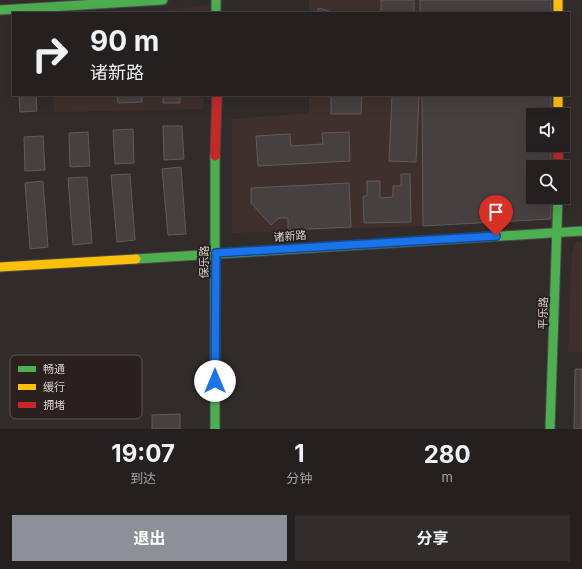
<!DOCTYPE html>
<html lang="zh">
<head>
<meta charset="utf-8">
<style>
	:root { --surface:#252020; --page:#312d2d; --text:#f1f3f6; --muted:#a3a3a5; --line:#423e3e; --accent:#8c9099 }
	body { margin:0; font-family:Inter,"Noto Sans SC",sans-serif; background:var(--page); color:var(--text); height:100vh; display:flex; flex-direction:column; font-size:15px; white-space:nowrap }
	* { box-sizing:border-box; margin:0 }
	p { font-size:13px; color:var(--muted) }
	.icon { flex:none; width:22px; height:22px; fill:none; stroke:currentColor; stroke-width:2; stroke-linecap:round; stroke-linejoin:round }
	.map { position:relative; height:429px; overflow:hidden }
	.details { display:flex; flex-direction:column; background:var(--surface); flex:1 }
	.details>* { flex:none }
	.hud { position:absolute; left:12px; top:12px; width:558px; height:84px; border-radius:0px; box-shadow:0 4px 16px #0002,0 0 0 1px var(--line); background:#252020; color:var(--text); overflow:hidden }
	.tools { position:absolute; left:526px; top:108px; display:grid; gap:8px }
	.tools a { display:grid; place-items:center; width:44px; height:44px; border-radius:0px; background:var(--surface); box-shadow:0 4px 16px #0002,0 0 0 1px var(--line); font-size:20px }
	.pin { position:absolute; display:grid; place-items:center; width:34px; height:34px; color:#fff; margin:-41px -17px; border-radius:50% 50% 50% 0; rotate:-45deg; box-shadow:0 0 4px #0007 }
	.pin .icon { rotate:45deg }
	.me { position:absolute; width:44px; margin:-22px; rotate:0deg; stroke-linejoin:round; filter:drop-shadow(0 0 3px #0008) }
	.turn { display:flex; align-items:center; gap:14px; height:84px; padding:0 12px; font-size:18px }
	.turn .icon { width:52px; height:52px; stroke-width:2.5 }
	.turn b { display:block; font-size:28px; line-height:34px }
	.eta { display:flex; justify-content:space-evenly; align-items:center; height:68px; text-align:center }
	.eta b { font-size:24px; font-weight:700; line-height:28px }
	.button { display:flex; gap:8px; margin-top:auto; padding:8px 12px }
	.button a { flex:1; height:46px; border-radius:0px; background:var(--accent); color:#fff; font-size:16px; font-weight:700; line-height:46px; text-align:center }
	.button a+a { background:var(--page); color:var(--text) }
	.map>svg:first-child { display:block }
</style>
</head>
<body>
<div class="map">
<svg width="582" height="429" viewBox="0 0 582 429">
	<rect width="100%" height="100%" fill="#312b2a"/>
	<path fill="#40302d" d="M309,0H420V13H309Z
		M209,5L208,13H143Z
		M53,95H204L203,109L54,112Z
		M309,95H422L423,226L232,233V119L309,113Z
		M577,242H582V352H568L572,252Z"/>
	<path fill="#464140" stroke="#605b5a" d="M381,0H414V13H381Z
		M420,0H551V13H420Z
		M318,8L336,13H318Z
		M19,95H36L37,111L20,112Z
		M117,95H142V102L118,103Z
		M163,95H180V103H163Z
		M331,95H362L361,114H331Z
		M392,95H419L416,162L389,161Z
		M422,95H551V115H533V145H551V167H533V197H551V219L423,226Z
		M163,126H182L184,159L164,160Z
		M133,129L134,163L115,164L113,130Z
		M88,132L90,166L70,167L69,133Z
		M349,132L350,161L258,166L256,136L290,134L291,146L323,144L322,133Z
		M43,136L45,170L25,171L24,137Z
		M181,167L186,234L168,235L162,169Z
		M130,174L135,240L117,242L111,175Z
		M401,174H410L411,222L364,223L363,196H367V181H380V198L393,197V186H401Z
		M87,177L92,243L73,245L68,178Z
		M43,181L48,247L30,249L25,183Z
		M349,183L351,227L288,230V218H279L271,225L251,203V188Z
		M575,369H582V429H574Z
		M180,414V429H152V415Z"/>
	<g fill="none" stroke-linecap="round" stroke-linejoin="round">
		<defs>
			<path id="fast" d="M216,0V13
				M0,10L163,0
				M215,156V429
				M136,259L582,231
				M550,429L558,197"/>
			<path id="slow" d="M558,0V13
				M558,95V115
				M0,267L136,259"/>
			<path id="jam" d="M558,145V167
				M215,156L217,95"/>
		</defs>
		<use href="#fast" stroke="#4e4948" stroke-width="11"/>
		<use href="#slow" stroke="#4e4948" stroke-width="11"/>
		<use href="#jam" stroke="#4e4948" stroke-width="11"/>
		<use href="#fast" stroke="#4caf50" stroke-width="9"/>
		<use href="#slow" stroke="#ffc107" stroke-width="9"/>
		<use href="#jam" stroke="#c62828" stroke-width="9"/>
	</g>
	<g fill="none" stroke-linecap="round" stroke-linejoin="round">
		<defs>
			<path id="route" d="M215,381L216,253L496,236"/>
		</defs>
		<use href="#route" stroke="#114b97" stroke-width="10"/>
		<use href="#route" stroke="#1a73e8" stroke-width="7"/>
	</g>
	<g text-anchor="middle" stroke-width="4" stroke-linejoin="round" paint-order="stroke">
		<g font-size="11" fill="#d7d0cf" stroke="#2a201e">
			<text transform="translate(290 236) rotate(-4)" y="4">诸新路</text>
			<text transform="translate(204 262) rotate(-90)" y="4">保乐路</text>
			<text transform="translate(543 313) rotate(-88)" y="4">平乐路</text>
		</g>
	</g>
	<rect x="10" y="355" width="132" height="64" rx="6" fill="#2a201e" stroke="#5e5553" stroke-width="1"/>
	<rect x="18" y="366" width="18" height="6" fill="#4caf50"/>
	<rect x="18" y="384" width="18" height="6" fill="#ffc107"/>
	<rect x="18" y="402" width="18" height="6" fill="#c62828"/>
	<g font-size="11" fill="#d7d0cf">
		<text x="43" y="373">畅通</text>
		<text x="43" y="391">缓行</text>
		<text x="43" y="409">拥堵</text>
	</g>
</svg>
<div class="tools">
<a><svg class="icon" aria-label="sound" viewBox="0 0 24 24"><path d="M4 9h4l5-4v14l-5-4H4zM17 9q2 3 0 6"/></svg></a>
<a><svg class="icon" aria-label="search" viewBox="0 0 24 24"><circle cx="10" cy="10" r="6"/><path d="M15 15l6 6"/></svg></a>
</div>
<div class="pin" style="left:496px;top:236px;background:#d93025"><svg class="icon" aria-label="arrive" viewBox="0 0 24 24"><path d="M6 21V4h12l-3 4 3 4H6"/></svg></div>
<svg class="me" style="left:215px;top:381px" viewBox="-20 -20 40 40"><circle r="19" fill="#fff"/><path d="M0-13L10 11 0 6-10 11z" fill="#1a73e8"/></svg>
<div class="hud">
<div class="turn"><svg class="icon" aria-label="right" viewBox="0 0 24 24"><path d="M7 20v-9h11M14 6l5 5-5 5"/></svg><div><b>90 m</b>诸新路</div></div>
</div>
</div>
<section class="details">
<div class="eta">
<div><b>19:07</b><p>到达</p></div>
<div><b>1</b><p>分钟</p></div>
<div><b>280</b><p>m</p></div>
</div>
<div class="button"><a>退出</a><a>分享</a></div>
</section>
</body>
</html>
